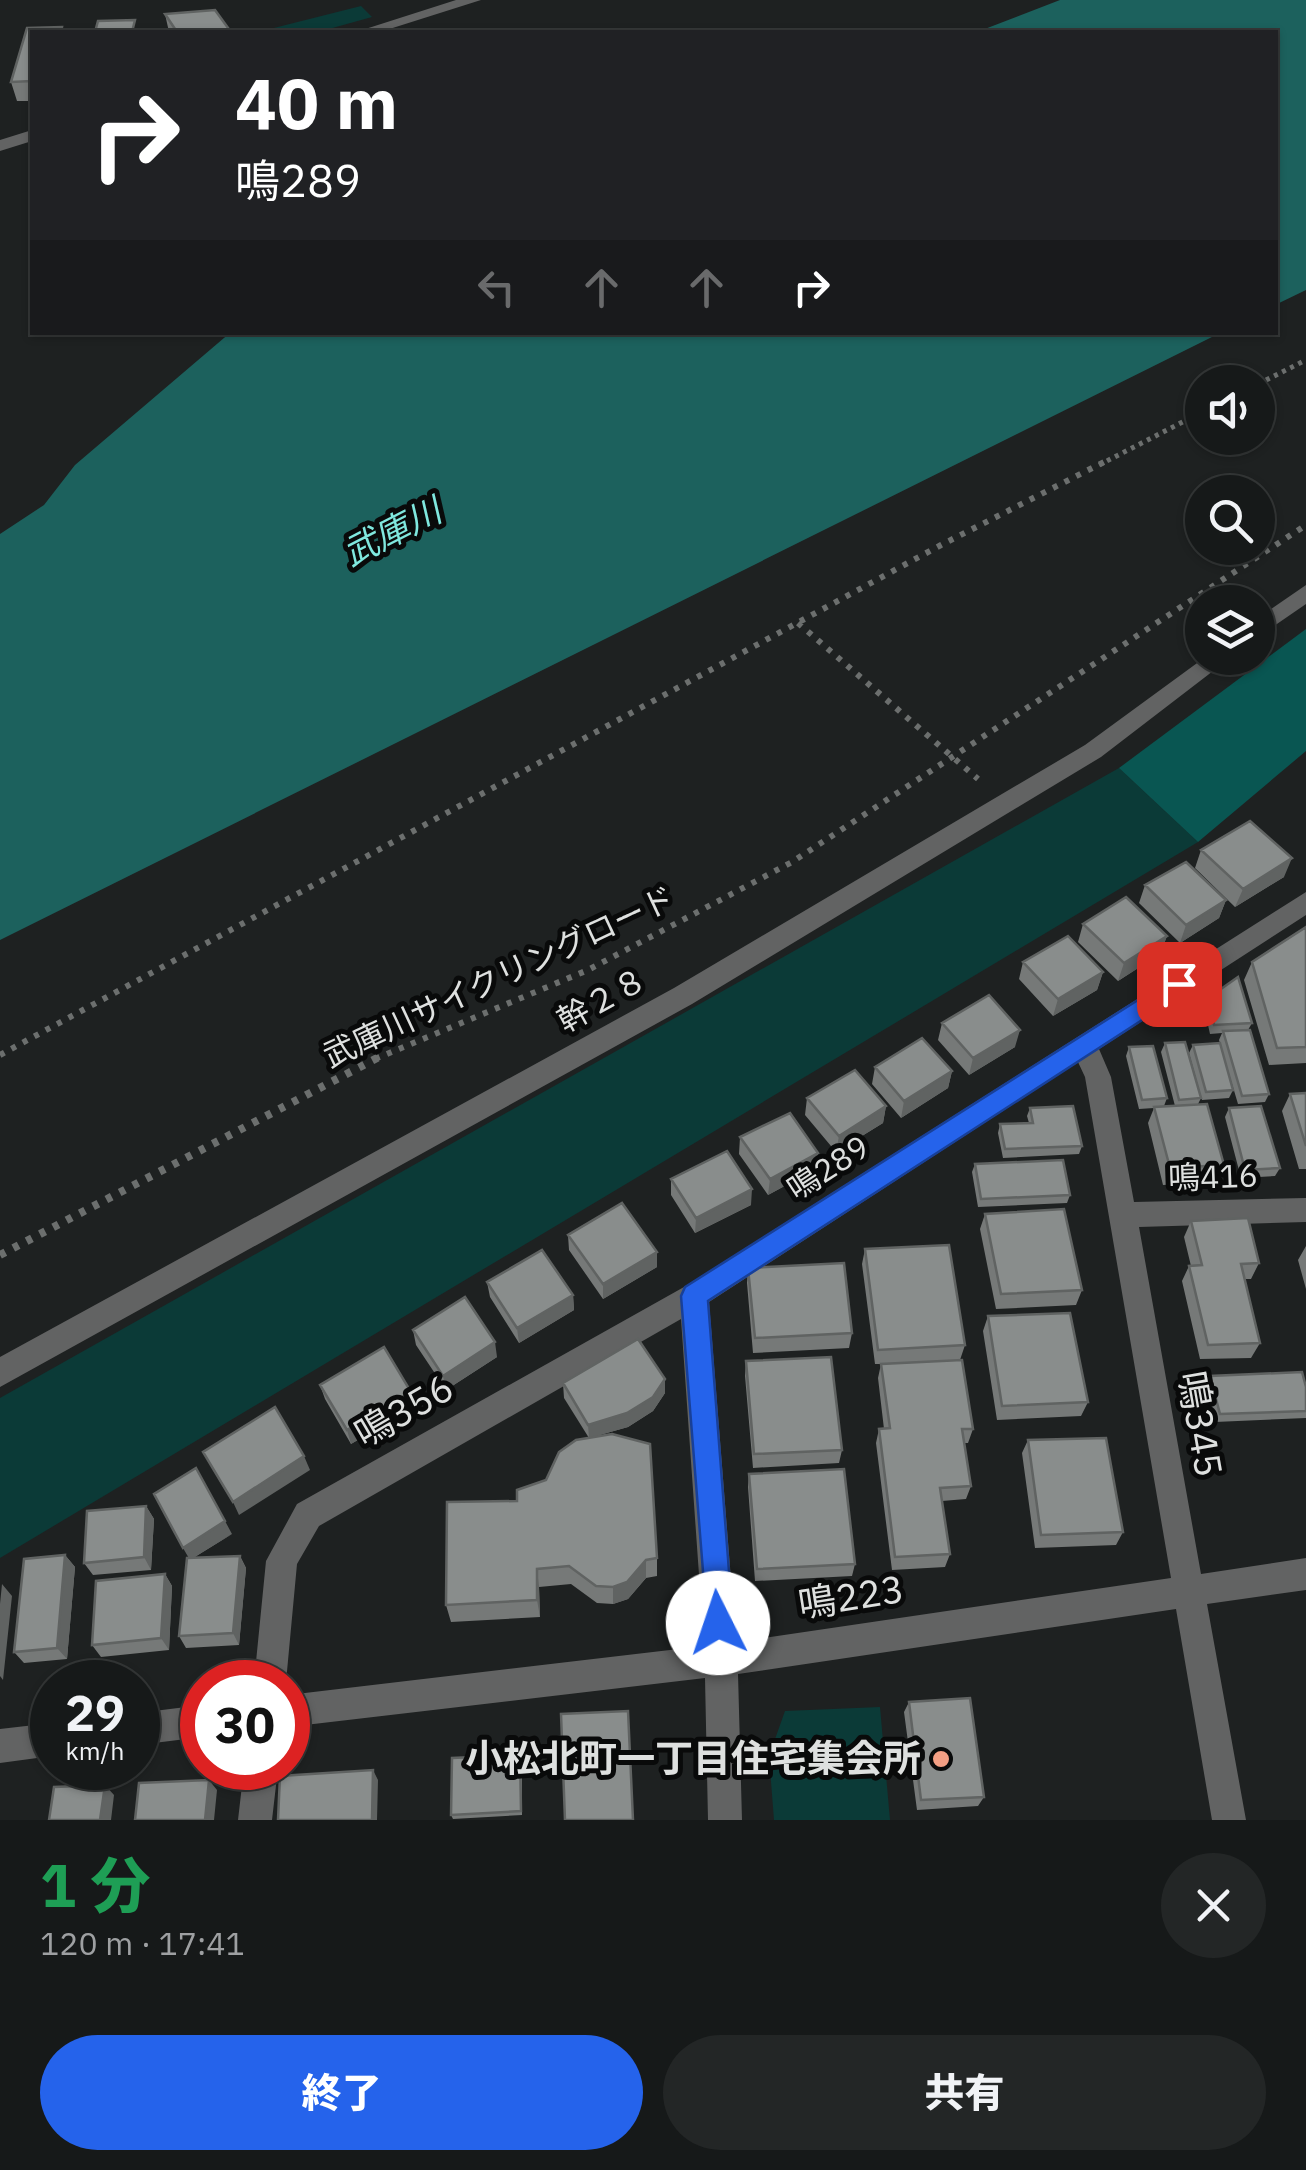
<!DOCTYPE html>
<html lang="ja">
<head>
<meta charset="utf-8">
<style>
	:root { --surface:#161919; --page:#232626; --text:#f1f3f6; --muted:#9ea0a2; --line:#353838; --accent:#2563eb }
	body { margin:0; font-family:"IBM Plex Sans","Noto Sans JP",sans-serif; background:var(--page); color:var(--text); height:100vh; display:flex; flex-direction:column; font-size:38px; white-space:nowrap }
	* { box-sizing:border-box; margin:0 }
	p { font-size:32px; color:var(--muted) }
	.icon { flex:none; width:55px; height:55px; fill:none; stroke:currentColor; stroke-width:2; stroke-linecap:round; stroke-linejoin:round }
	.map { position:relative; height:1820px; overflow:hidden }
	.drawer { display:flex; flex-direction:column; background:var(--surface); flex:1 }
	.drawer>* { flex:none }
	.top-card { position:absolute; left:30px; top:30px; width:1248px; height:305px; border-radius:0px; box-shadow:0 2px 8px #0004,0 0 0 2px var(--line); background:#202124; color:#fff; overflow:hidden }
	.buttons { position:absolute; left:1185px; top:365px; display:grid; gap:20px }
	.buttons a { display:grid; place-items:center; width:90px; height:90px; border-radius:50%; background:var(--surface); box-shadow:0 2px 8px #0004,0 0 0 2px var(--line); font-size:50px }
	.speed { position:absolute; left:30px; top:1660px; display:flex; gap:20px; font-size:50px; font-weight:700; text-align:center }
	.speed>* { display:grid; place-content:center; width:130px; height:130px; border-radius:50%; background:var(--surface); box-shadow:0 2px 8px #0004,0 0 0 2px var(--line); line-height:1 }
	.speed small { font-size:25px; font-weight:400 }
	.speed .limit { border:15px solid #d22; background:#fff; color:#111 }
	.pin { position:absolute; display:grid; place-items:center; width:85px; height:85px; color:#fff; margin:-42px; border-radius:20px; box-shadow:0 5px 15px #0006 }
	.me { position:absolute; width:110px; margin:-55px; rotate:356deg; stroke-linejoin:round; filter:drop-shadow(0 0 8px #0008) }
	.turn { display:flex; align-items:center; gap:35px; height:210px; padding:0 40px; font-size:45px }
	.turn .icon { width:130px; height:130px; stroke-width:2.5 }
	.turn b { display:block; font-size:70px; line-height:85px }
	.lanes { display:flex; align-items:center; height:95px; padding:0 40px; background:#0003; justify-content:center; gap:50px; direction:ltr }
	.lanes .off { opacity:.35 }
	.round { display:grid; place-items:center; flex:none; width:105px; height:105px; border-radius:52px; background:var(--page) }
	.overview { display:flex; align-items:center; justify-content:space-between; height:170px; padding:0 40px }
	h1 { font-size:60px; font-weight:800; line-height:75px; color:#1e9e55 }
	.button { display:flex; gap:20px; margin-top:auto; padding:20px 40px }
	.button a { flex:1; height:115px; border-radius:60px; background:var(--accent); color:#fff; font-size:40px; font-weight:800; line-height:115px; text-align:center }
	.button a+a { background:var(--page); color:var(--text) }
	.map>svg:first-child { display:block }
</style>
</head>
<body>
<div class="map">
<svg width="1306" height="1820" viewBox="0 0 1306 1820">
	<rect width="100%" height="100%" fill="#1e2121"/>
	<path fill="#0b3a37" d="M361,6L372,17L318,32H258Z
		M1119,768L1198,842L0,1558V1398Z
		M880,1707L890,1820H774L769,1756L785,1711Z"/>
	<path fill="#095652" d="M1306,629V751L1198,842L1119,768Z"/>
	<path fill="#1c615d" d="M1060,0H1306V290L1275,305V32H977Z
		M231,332H1220V333L0,940V534L44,505L75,465Z"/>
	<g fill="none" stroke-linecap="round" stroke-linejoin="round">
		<path stroke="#6c6f6e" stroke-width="5" stroke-dasharray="4 5" stroke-linecap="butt" d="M1258,384L1306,360
			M1099,465L1202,412"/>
		<path stroke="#6c6f6e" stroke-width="6" stroke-dasharray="5 8" stroke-linecap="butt" d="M798,623L978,779
			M0,1055L941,545L1104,462
			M375,1059L588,970L792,862L1306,525"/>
		<path stroke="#6c6f6e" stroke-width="8" stroke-dasharray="6 9" stroke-linecap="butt" d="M0,1255L381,1056"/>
		<path fill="#626363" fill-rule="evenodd" d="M456,0H481L380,32H356Z
			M32,130V141L0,151V140Z
			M1306,892V915L1099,1049L1111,1077L1134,1202L1306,1198V1222L1139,1227L1201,1574L1306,1558V1590L1207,1604L1246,1820H1212L1176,1609L738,1674L742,1820H708L705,1678L288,1727V1695L704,1646L681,1319L319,1526L297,1564L286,1682H254L266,1561L297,1504L684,1287ZM1078,1062L1085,1077L1171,1578L736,1642L709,1302Z
			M202,1705V1737L138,1745V1713Z
			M52,1723V1756L0,1763V1729Z
			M244,1768H278L272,1820H238Z"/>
		<path fill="#626363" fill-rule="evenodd" d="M1306,585V604L1258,637V618Z
			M1204,658H1230L1101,757L692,1004L0,1387V1357L674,988L1085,745Z"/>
	</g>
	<path fill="#767978" d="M165,14L231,32H169Z
		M32,32V101H17L11,82Z
		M1201,850L1284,877L1235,907L1195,868Z
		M1145,885L1226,900L1219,918L1180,943L1139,903Z
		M1083,924L1167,936L1160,954L1118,981L1078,942Z
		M1306,927V1063L1269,1065L1244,980L1252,962Z
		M1023,962L1103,972L1097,990L1053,1016L1019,979Z
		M1208,998L1252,1023L1248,1030L1269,1094L1265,1102L1238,1104L1219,1040L1222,1033L1210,1034L1204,1007Z
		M942,1023L1015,1047L969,1075L938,1040Z
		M1165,1043L1201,1098L1198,1104L1224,1165L1216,1182L1163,1185L1148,1123L1154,1108L1139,1109L1126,1056L1129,1047L1167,1098L1164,1106H1175L1161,1052Z
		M1193,1045L1233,1090L1229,1098L1202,1100L1189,1053Z
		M875,1067L952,1071L948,1088L901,1118L872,1084Z
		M1306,1093V1169H1299L1282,1111L1290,1094Z
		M807,1098L886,1106L883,1123L836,1152L805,1115Z
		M1030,1108L1082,1146L1079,1154L1003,1158L998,1133L1000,1124L1029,1123L1027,1116Z
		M1229,1108L1280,1168L1275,1176L1241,1178L1225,1117Z
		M740,1137L816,1169L768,1195L739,1154Z
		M975,1164L1070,1195L1067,1203L978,1207L972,1172Z
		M671,1179L751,1205L695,1233L671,1195Z
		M985,1214L1082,1290L1076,1305L996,1309L980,1229Z
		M1191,1221L1259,1263L1251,1279H1244L1260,1343L1251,1358L1200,1359L1182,1281L1189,1266H1191L1184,1237Z
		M568,1235L657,1267L603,1299L569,1250Z
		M1306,1246V1289L1298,1260Z
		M865,1249L965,1345L960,1360L973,1429L968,1443H964L971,1486L966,1499L942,1501L950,1554L945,1567L892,1570L876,1443L879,1429H884L878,1378L881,1364H875L862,1264Z
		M748,1268L852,1333L849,1348L753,1353L747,1283Z
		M487,1282L573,1295L574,1310L519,1343L490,1297Z
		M988,1316L1088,1402L1081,1416L997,1420L983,1331Z
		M413,1330L497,1357L446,1390L416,1345Z
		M746,1361L842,1450L839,1463L753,1468L745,1376Z
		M1210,1376L1306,1387V1418L1215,1422L1206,1383Z
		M563,1383L665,1393L653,1411L628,1427L596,1436L657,1558V1576L646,1578L628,1599L613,1604L597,1603L571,1584L539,1587L540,1617L451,1622L446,1605L517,1501L546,1480L589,1438L564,1398Z
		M320,1385L415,1406L351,1444L325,1399Z
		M1028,1440L1123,1532L1116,1545L1035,1548L1022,1453Z
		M749,1474L855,1564L852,1576L755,1581L748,1487Z
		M146,1506L154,1519L151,1570L93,1575L84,1563Z
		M232,1534L193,1558L240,1556L246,1568L239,1645L186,1648L179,1636L189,1558Z
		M65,1555L75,1567L67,1659L24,1663L14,1652Z
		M165,1574L172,1586L169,1650L101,1657L92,1645Z
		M909,1702L984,1797L978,1806L917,1810L904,1712Z
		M522,1760V1815L453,1819L451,1815Z"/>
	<path fill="#606362" d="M1292,858L1284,877L1235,907L1243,889Z
		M1226,900L1219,918L1180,943L1186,925Z
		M1167,936L1160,954L1118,981L1124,963Z
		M1103,972L1097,990L1053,1016L1058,999Z
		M1020,1030L1015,1047L969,1075L973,1058Z
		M952,1071L948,1088L901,1118L904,1101Z
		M886,1106L883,1123L836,1152L839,1136Z
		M818,1153L816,1169L768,1195L770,1179Z
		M752,1189L751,1205L695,1233L696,1218Z
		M657,1252V1267L603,1299V1284Z
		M573,1295L574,1310L519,1343L517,1328Z
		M495,1342L497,1357L446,1390L443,1376Z
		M665,1379V1393L653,1411L628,1427L589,1438L588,1425Z
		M411,1392L415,1406L351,1444L347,1430Z
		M304,1456L310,1470L239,1515L233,1502Z
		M146,1506L154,1519L151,1570L144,1557Z
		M225,1521L232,1534L190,1560L183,1548Z
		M65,1555L75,1567L67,1659L57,1648Z
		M240,1556L246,1568L239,1645L233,1633Z
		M646,1560V1578L628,1599L613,1604V1587Z
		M537,1569L539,1587L540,1617L537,1600Z
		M165,1574L172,1586L169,1650L161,1638Z
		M2,1584L12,1596L3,1680L0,1676V1604Z
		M373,1770L378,1780L377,1820H372Z
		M209,1780L217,1790L214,1820H205Z
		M105,1785L114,1795L111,1820H100Z"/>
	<path fill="#898d8c" stroke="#606362" stroke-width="2.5" d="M215,10L231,32H177L165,14Z
		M135,20L132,32H95L98,21Z
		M62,27L61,32H32V81L11,82L27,28Z
		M1250,821L1292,858L1243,889L1201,850Z
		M1186,862L1226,900L1186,925L1145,885Z
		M1126,897L1167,936L1124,963L1083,924Z
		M1306,927V1047L1277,1048L1252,962Z
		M1068,936L1103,972L1058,999L1023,962Z
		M1238,977L1252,1023L1214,1025L1208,998Z
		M989,995L1020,1030L973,1058L942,1023Z
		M1250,1030L1269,1094L1242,1096L1223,1031Z
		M922,1038L952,1071L904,1101L875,1067Z
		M1185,1042L1201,1098L1179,1100L1165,1043Z
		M1220,1043L1233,1090L1206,1092L1193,1045Z
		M1153,1046L1167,1098L1142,1100L1129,1047Z
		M855,1070L886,1106L839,1136L807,1098Z
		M1306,1093V1146L1290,1094Z
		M1207,1104L1224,1165L1170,1168L1154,1107Z
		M1073,1106L1082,1146L1005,1149L1000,1124L1033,1123L1030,1108Z
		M1261,1106L1280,1168L1245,1170L1229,1108Z
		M790,1113L818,1153L770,1179L740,1137Z
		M727,1151L752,1189L696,1218L671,1179Z
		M1063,1160L1070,1195L981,1199L975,1164Z
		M622,1203L657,1252L603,1284L568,1235Z
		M1064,1209L1082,1290L1001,1294L985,1214Z
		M1248,1218L1259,1263L1241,1264L1260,1343L1208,1345L1189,1266L1202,1265L1191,1221Z
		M949,1245L965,1345L878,1350L865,1249Z
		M542,1250L573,1295L517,1328L487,1282Z
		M844,1263L852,1333L755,1338L748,1268Z
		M465,1297L495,1342L443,1376L413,1330Z
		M1070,1313L1088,1402L1002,1406L988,1316Z
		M638,1339L665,1379L653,1397L627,1413L588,1425L563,1383Z
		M384,1347L411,1392L347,1430L320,1385Z
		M831,1357L842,1450L754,1454L746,1361Z
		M962,1360L973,1429H962L971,1486L940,1488L950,1554L895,1557L879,1429L890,1428L881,1364Z
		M1302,1372L1306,1387V1411L1220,1414L1210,1376Z
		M275,1407L304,1456L233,1502L203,1452Z
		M612,1434L650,1444L657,1558L646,1560L627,1582L613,1587L596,1586L569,1566L537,1569V1600L446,1605L447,1502L517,1501V1490L546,1480L559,1452L576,1440Z
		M1106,1438L1123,1532L1041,1535L1028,1440Z
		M196,1468L225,1521L183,1548L154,1494Z
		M844,1469L855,1564L757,1569L749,1474Z
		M146,1506L144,1557L84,1563L87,1511Z
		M65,1555L57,1648L14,1652L24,1559Z
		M240,1556L233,1633L179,1636L187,1558Z
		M165,1574L161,1638L92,1645L96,1581Z
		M970,1698L984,1797L921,1800L909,1702Z
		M628,1711L633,1820H565L561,1714Z
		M520,1755L521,1811L451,1815L452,1758Z
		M373,1770L372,1820H278L280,1776Z
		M209,1780L205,1820H135L139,1783Z
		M105,1785L100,1820H49L54,1787Z"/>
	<path fill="#2563eb" stroke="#184099" stroke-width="2.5" d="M1179,974L1187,977V991L708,1301L733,1623L729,1634L718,1638L708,1634L681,1296L685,1287Z"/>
	<circle fill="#f39f84" stroke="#090a0a" stroke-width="4" cx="941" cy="1759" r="10"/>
	<g text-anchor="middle" stroke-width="10" stroke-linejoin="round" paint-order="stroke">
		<g font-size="32" fill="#dee0df" stroke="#090a0a">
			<text transform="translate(499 977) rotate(-25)" y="11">武庫川サイクリングロード</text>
			<text transform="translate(602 1000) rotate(-29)" y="11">幹２８</text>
			<text transform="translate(828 1168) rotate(-33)" y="11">鳴289</text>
			<text transform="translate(1213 1177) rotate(-2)" y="11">鳴416</text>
		</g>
		<g font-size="35" font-style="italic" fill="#80e8df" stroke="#090a0a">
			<text transform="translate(392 532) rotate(-27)" y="12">武庫川</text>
		</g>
		<g font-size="38" fill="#dee0df" stroke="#090a0a">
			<text transform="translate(404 1411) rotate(-30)" y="13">鳴356</text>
			<text transform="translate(1200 1424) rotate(80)" y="13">鳴345</text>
			<text transform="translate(851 1597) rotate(-9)" y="13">鳴223</text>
		</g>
		<g font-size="38" font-weight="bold" fill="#dee0df" stroke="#090a0a" text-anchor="end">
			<text x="921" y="1772">小松北町一丁目住宅集会所</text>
		</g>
	</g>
</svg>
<div class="buttons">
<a><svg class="icon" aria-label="sound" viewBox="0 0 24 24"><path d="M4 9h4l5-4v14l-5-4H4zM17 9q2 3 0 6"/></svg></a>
<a><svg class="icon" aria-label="search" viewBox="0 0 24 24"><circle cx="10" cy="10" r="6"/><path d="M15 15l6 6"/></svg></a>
<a><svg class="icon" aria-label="layers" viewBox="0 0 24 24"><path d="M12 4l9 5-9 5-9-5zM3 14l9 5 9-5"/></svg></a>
</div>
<div class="speed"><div>29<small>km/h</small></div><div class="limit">30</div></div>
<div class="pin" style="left:1179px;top:984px;background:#d93025"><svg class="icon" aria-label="arrive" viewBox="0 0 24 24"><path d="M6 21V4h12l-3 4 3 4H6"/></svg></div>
<svg class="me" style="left:718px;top:1623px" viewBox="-20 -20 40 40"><circle r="19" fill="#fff"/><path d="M0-13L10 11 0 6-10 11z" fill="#2563eb"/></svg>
<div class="top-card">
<div class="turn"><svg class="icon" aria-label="right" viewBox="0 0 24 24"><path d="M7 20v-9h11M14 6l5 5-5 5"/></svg><div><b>40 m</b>鳴289</div></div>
<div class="lanes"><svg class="icon off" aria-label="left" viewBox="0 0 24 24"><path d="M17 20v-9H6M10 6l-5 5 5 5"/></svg><svg class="icon off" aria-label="ahead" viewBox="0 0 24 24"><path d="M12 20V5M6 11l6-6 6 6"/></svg><svg class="icon off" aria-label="ahead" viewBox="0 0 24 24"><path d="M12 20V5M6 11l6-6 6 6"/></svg><svg class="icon" aria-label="right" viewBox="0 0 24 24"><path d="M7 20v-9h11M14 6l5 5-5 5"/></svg></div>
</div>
</div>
<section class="drawer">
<div class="overview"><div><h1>1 分</h1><p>120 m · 17:41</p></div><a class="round"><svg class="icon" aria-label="close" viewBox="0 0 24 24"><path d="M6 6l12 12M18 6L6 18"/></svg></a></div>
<div class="button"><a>終了</a><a>共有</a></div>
</section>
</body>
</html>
